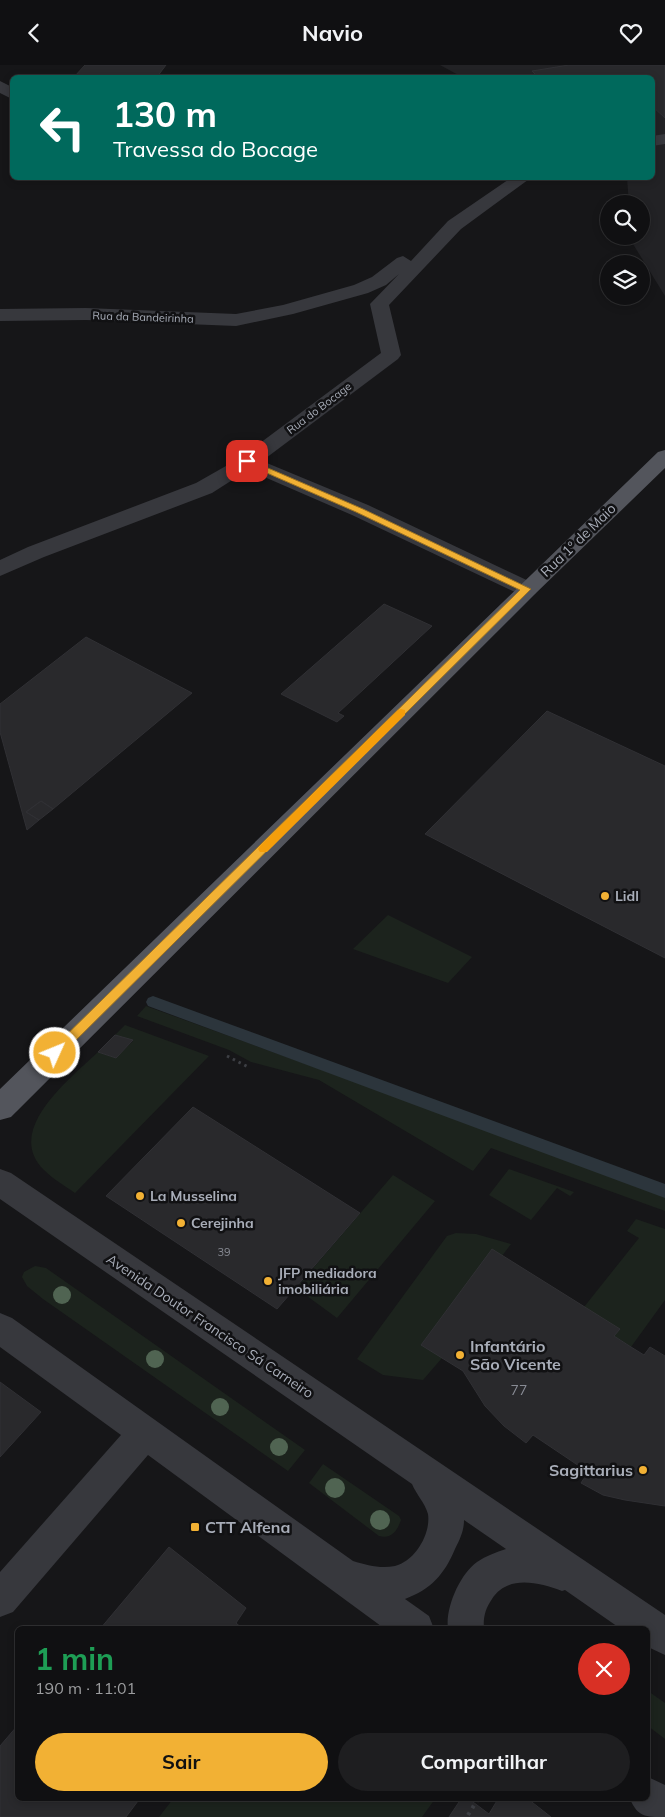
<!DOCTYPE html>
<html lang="pt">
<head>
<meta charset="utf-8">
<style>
	:root { --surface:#101012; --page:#1e1e20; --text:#f1f3f6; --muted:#9c9d9f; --line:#303032; --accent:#f2b134 }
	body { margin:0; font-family:Mulish,sans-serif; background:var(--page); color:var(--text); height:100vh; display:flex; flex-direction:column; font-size:19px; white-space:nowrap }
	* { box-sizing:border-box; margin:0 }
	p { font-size:16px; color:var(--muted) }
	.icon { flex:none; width:28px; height:28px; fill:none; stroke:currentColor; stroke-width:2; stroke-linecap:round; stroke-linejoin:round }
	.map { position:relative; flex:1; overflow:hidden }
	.sheet { position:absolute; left:15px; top:1561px; width:635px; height:175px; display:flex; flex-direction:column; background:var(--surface); border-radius:8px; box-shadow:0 2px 8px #0003,0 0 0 1px var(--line) }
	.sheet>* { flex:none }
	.banner { position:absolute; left:10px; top:10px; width:645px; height:105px; border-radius:8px; box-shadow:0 2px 8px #0003,0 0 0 1px var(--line); background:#00695c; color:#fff; overflow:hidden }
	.controls { position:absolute; left:600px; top:130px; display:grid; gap:10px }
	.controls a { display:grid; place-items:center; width:50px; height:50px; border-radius:50%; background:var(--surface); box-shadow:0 2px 8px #0003,0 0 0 1px var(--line); font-size:25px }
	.pin { position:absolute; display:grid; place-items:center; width:42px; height:42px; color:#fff; margin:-21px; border-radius:10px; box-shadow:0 2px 8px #0006 }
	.me { position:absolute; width:55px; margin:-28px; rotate:46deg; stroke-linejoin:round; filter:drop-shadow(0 0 4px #0008) }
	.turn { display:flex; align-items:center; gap:18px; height:105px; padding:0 20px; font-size:22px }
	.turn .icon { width:65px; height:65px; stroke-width:2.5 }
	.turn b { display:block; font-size:35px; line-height:42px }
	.round { display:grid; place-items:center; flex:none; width:52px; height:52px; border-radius:26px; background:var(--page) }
	.headline { display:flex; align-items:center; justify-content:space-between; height:85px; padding:0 20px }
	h1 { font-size:30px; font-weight:700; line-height:38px; color:#1e9e55 }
	.cta { display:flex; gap:10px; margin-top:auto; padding:10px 20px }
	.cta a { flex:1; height:58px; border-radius:30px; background:var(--accent); color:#111; font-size:20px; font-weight:700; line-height:58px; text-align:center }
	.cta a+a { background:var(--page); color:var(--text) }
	header { display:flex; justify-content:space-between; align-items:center; height:65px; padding:0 20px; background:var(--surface); font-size:22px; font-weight:700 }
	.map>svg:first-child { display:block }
</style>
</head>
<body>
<header><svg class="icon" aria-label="back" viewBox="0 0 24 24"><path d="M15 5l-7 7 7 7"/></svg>Navio<svg class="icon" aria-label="heart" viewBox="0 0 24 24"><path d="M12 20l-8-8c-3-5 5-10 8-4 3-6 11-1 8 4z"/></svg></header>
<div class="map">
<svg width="665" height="1752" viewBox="0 0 665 1752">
	<rect width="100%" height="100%" fill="#161618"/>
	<path fill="#222225" d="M440,0H665V70L653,72L652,12H462Z
		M665,78V231L633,179L632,171H641V139H629L627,113L652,112L653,80Z"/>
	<path fill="#1c231d" d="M388,850L472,892L448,918L353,884Z
		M146,941L502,1070L665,1132V1146L491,1083L473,1106L319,1015L251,997L229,985L137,951Z
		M125,960L209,991L75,1128C65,1121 53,1114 44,1105C3,1065 71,1013 98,987L116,993L133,976L115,970Z
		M509,1104L574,1127L570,1131L557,1123L531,1155L489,1130Z
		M393,1110L435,1136L337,1253L296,1223Z
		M636,1154L665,1164V1235L631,1282L614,1271L619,1264L584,1242L639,1173L627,1166Z
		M456,1168L476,1169L511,1179L502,1191L442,1293L423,1315L383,1310L357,1294L447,1171Z
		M35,1201L46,1203L305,1385L288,1406L43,1234L27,1221L22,1212L24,1207Z
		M323,1399L399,1451L401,1455C397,1466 392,1474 379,1471L309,1418Z
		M648,1626L665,1638V1674L648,1661Z
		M173,1734H435L422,1752H159Z"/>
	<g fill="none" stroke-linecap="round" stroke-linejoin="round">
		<path fill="#2c353c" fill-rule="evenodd" d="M153,931L665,1119V1133L148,941L146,937L148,933Z"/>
	</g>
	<path fill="#29292c" stroke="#303034" d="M85,0H166L157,12H74Z
		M569,0H665V53L652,41V12H538L532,6Z
		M384,539L432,561L338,648L344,651L337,657L281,629Z
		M86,572L192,628L53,744L41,736L26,747L39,755L27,765L0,667V639Z
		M547,646L665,701V893L425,769Z
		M41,736L53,744L39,755L26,747Z
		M115,970L133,975L116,993L98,987Z
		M193,1042L360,1148L277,1244L106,1131Z
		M492,1184L620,1264L614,1271L631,1282L644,1290L650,1282L665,1291V1441L625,1435L603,1430L581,1418L588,1407L533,1370L526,1378L504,1361L485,1341L463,1306L421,1280Z
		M0,1317L41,1347L0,1392Z
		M169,1482L246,1543L236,1558L243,1564H100Z
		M18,1660V1734H135L138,1736L126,1752H0V1681Z
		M461,1734H469L489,1749L498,1734H528L551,1752H449Z"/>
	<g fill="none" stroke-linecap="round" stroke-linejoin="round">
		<path stroke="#3d3f44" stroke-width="3" stroke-dasharray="2.5 4" stroke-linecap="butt" d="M227,991L250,1003"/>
		<path stroke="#3d3f44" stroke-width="4" stroke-dasharray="3 5" stroke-linecap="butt" d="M468,1750L478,1734"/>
		<path fill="#37383d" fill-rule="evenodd" d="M0,16L12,22V34L0,28Z
			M665,69V79L652,81V71Z
			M512,112H532L461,164L389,240L401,290L398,294L262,396L368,440L535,519L538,524L535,529L527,531L519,529L352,450L248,405L212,428L44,492L0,511V495L28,482L196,418L240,393L381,288L370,239L399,209L386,220L368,228L293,249L236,261L86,255L0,256V244L86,243L236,249L283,240L354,220L372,212L397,193L403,191L411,196L448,156Z
			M0,1104L11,1108L665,1550V1590L648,1582V1564H621L565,1525L562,1526C538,1517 507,1510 492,1534C485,1544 483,1553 484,1564H448C445,1543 460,1509 477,1497C486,1491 496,1487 506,1484L464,1455C464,1466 460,1474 455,1484C444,1510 431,1524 405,1534L429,1551L434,1564H385L148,1390L13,1547L0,1552V1507L121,1370L0,1282V1248L12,1253L353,1496C367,1500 380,1504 395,1501C415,1496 431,1469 428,1449C425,1438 416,1429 412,1419L0,1134Z
			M648,1712L665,1720V1752C645,1752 638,1752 630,1734H648Z"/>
		<path fill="#53555c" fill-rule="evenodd" d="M665,385V403L535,529L11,1052L0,1055V1024L658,387Z"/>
	</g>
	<g fill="#506452">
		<circle cx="62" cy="1230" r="9"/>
		<circle cx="155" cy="1294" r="9"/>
		<circle cx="220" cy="1342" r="9"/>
		<circle cx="279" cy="1382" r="9"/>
		<circle cx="335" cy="1423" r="10"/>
		<circle cx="380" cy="1455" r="10"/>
	</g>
	<path fill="#f2b134" stroke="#9d7322" d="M247,394L363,444L531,524L59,992H51L49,988L51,985L520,525L356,447L244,398L243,396Z"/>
	<path fill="#f59e0b" d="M401,644L405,645V650L267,787H260L258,784L260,781L398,645Z"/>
	<g fill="#f2b134" stroke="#111113" stroke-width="2">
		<circle cx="605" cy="831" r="5"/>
		<circle cx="140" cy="1131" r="5"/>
		<circle cx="181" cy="1158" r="5"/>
		<circle cx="268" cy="1216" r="5"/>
		<circle cx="460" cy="1290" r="5"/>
		<circle cx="643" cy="1405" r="5"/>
		<rect x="190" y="1457" width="10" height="10" rx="2.5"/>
	</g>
	<g text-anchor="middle" stroke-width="5" stroke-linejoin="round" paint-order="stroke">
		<g font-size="11" fill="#a8adb8" stroke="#111113">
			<text transform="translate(143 252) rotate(2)" y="4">Rua da Bandeirinha</text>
			<text transform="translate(319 343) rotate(-37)" y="4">Rua do Bocage</text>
		</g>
		<g font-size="11" fill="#888b94">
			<text x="224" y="1191">39</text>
		</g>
		<g font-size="14" fill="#a8adb8" stroke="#111113">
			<text transform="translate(578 475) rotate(-44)" y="5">Rua 1º de Maio</text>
			<text transform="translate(210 1261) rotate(34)" y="5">Avenida Doutor Francisco Sá Carneiro</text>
		</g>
		<g font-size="14" font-weight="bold" fill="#a8adb8" stroke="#111113" text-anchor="start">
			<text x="615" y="836">Lidl</text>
			<text x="150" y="1136">La Musselina</text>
			<text x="191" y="1163">Cerejinha</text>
			<text x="278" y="1213">JFP mediadora<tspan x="278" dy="16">imobiliária</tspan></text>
		</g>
		<g font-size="14" fill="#888b94">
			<text x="519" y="1330">77</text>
		</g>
		<g font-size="16" font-weight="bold" fill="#a8adb8" stroke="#111113" text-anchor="start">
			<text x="470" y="1287">Infantário<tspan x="470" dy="18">São Vicente</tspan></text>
			<text x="633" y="1411" text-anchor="end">Sagittarius</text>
			<text x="205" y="1468">CTT Alfena</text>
		</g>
	</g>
</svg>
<div class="controls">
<a><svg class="icon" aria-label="search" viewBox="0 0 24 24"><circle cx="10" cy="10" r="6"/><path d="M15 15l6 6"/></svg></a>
<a><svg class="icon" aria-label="layers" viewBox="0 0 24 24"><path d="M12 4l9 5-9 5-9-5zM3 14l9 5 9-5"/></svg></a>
</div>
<div class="pin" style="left:247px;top:396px;background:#d93025"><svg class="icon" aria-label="arrive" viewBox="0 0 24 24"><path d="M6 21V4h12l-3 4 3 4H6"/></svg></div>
<svg class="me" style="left:55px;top:988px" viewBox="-20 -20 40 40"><circle r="17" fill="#f2b134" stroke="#fff" stroke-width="3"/><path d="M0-11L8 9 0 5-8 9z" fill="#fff"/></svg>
<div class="banner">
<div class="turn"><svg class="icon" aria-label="left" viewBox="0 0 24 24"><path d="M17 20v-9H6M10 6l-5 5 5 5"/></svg><div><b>130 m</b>Travessa do Bocage</div></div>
</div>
<section class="sheet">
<div class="headline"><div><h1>1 min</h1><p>190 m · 11:01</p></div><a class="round" style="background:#d93025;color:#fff"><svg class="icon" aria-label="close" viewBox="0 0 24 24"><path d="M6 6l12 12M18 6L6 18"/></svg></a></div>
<div class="cta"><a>Sair</a><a>Compartilhar</a></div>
</section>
</div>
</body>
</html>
